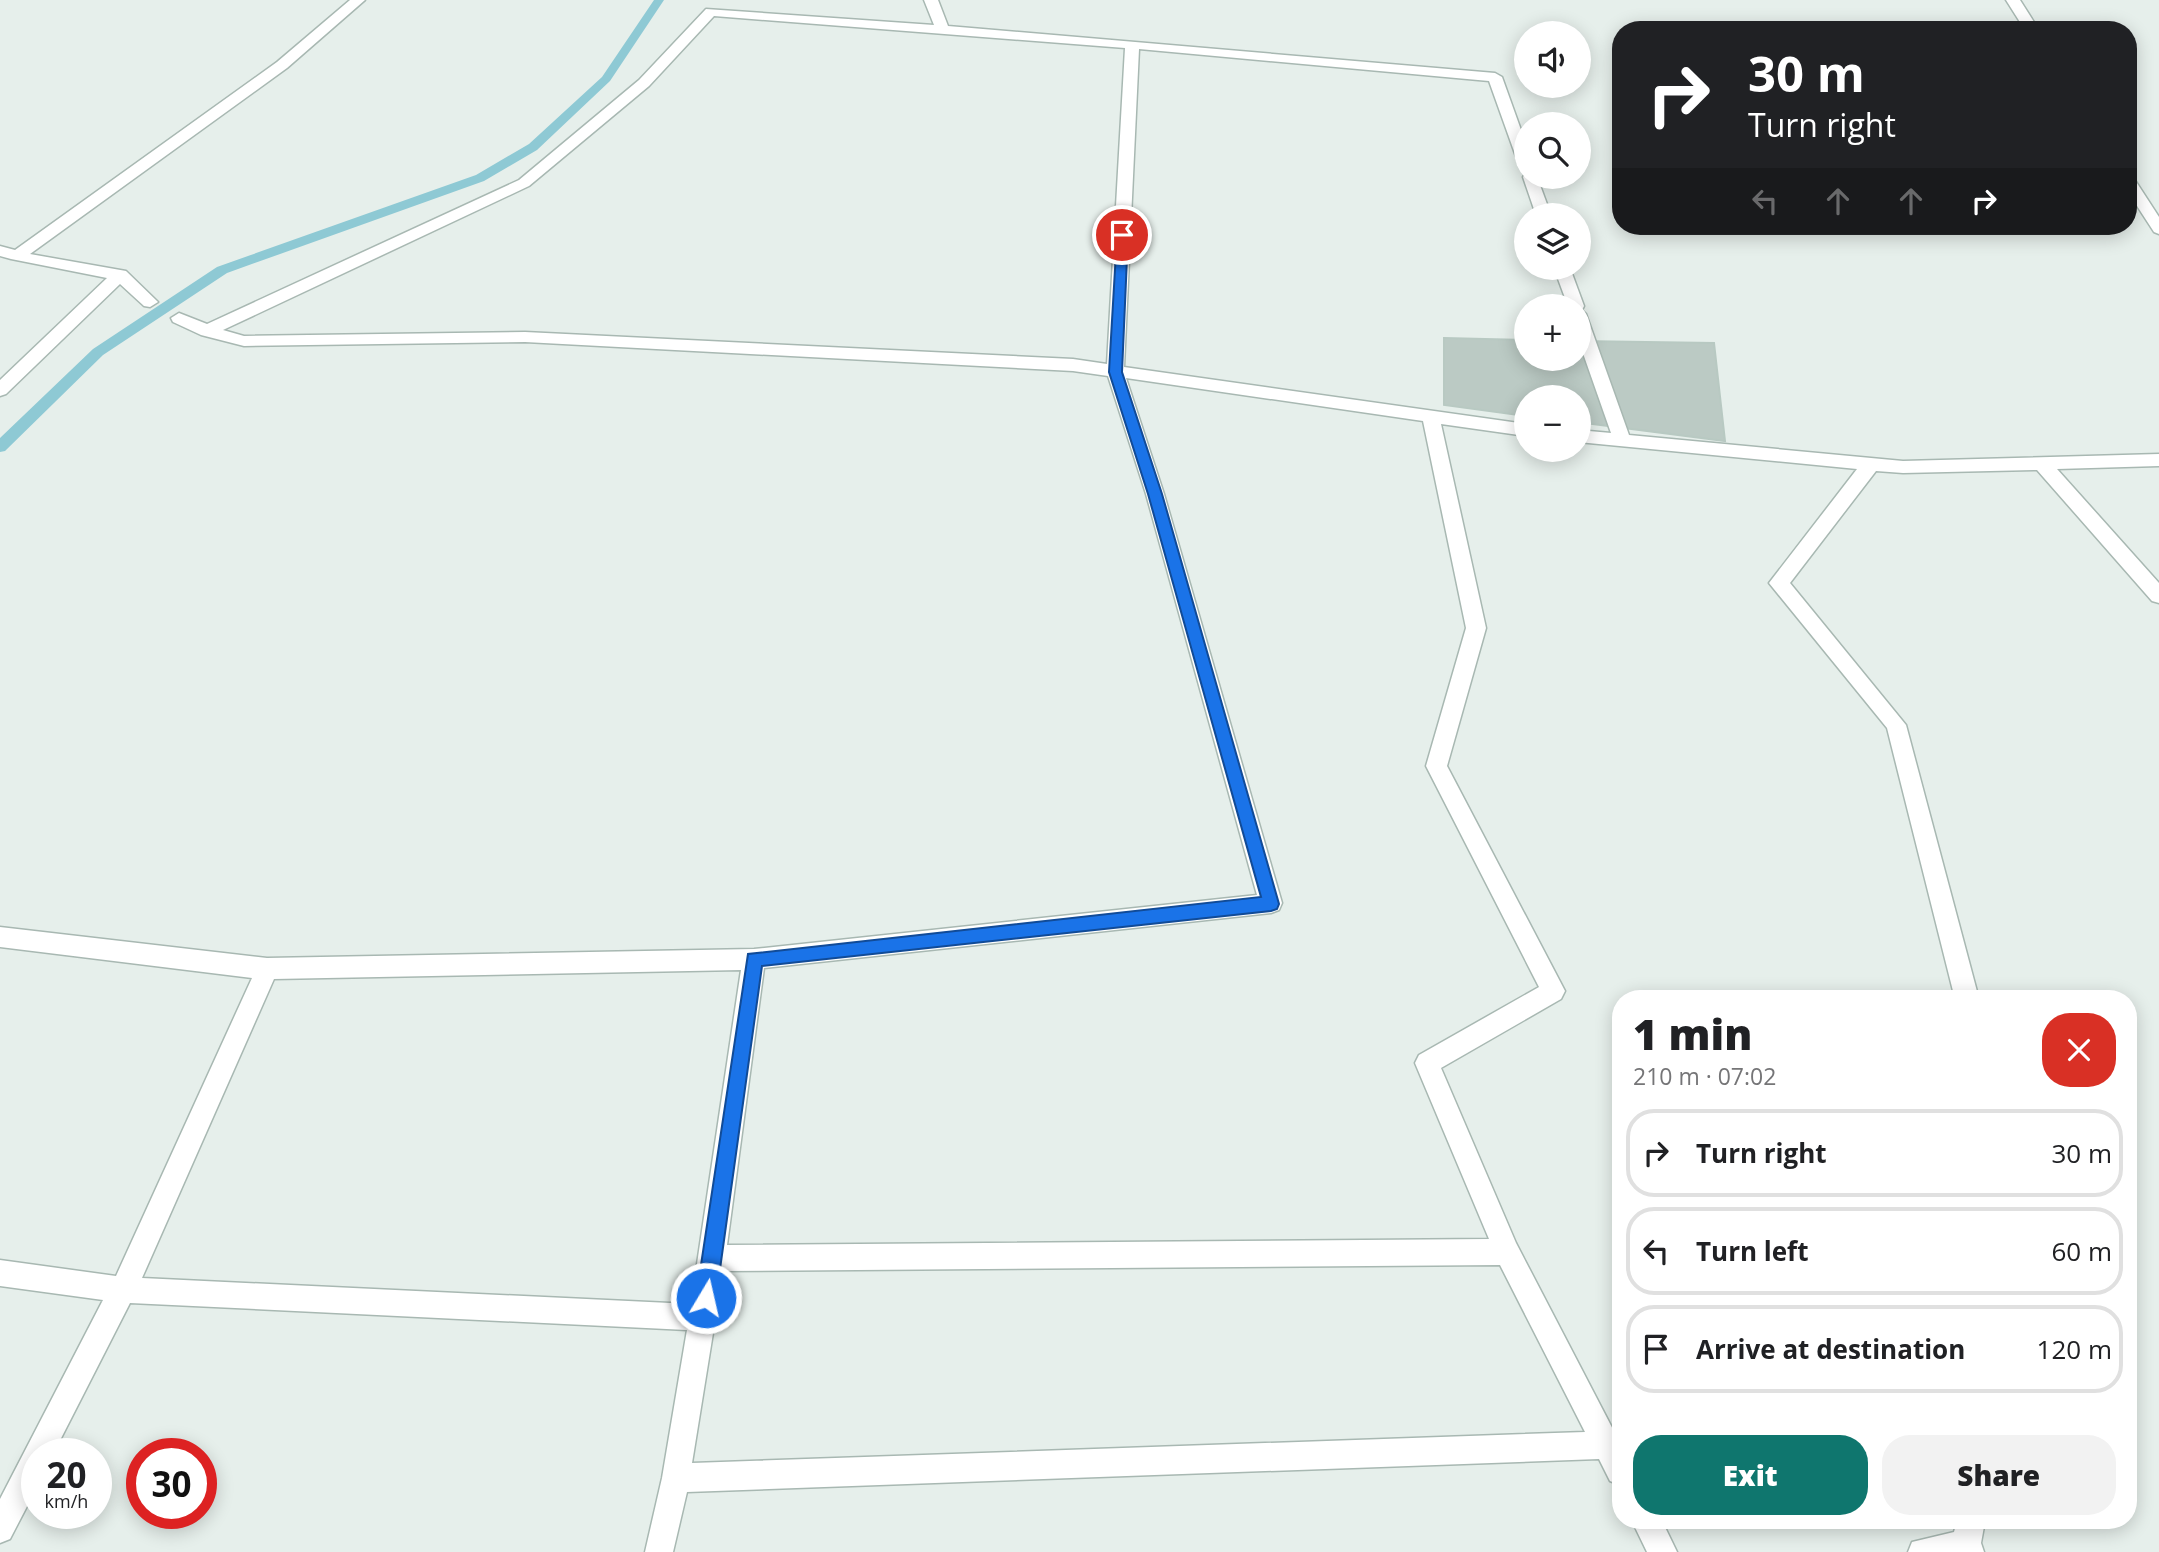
<!DOCTYPE html>
<html lang="en">
<head>
<meta charset="utf-8">
<style>
	:root { --surface:#fff; --page:#f2f2f2; --text:#202124; --muted:#757577; --line:#e0e0e0; --accent:#0f766e }
	body { margin:0; font-family:"Open Sans",sans-serif; background:var(--page); color:var(--text); height:100vh; display:flex; flex-direction:column; font-size:26px; white-space:nowrap }
	* { box-sizing:border-box; margin:0 }
	p { font-size:23px; color:var(--muted) }
	.icon { flex:none; width:38px; height:38px; fill:none; stroke:currentColor; stroke-width:2; stroke-linecap:round; stroke-linejoin:round }
	.map { position:relative; flex:1; overflow:hidden }
	.details { position:absolute; left:1612px; top:990px; width:525px; height:539px; display:flex; flex-direction:column; background:var(--surface); border-radius:28px; box-shadow:0 4px 18px #0003 }
	.details>* { flex:none }
	.banner { position:absolute; left:1612px; top:21px; width:525px; height:214px; border-radius:28px; box-shadow:0 4px 18px #0003; background:#202124; color:#fff; overflow:hidden }
	.controls { position:absolute; left:1514px; top:21px; display:grid; gap:14px }
	.controls a { display:grid; place-items:center; width:77px; height:77px; border-radius:50%; background:var(--surface); box-shadow:0 4px 18px #0003; font-size:35px }
	.speed { position:absolute; left:21px; top:1438px; display:flex; gap:14px; font-size:35px; font-weight:700; text-align:center }
	.speed>* { display:grid; place-content:center; width:91px; height:91px; border-radius:50%; background:var(--surface); box-shadow:0 4px 18px #0003; line-height:1 }
	.speed small { font-size:18px; font-weight:400 }
	.speed .limit { border:10px solid #d22; background:#fff; color:#111 }
	.pin { position:absolute; display:grid; place-items:center; width:60px; height:60px; color:#fff; margin:-30px; border:4px solid #fff; border-radius:50%; box-shadow:0 2px 7px #0007 }
	.me { position:absolute; width:77px; margin:-38px; rotate:9deg; stroke-linejoin:round; filter:drop-shadow(0 0 5px #0008) }
	.turn { display:flex; align-items:center; gap:24px; height:147px; padding:0 21px; font-size:32px }
	.turn .icon { width:91px; height:91px; stroke-width:2.5 }
	.turn b { display:block; font-size:49px; line-height:60px }
	.lanes { display:flex; align-items:center; height:66px; padding:0 21px; background:#0003; justify-content:center; gap:35px; direction:ltr }
	.lanes .off { opacity:.35 }
	.round { display:grid; place-items:center; flex:none; width:74px; height:74px; border-radius:28px; background:var(--page) }
	.head { display:flex; align-items:center; justify-content:space-between; height:119px; padding:0 21px }
	h1 { font-size:42px; font-weight:800; line-height:52px }
	.primary-button { display:flex; gap:14px; margin-top:auto; padding:14px 21px }
	.primary-button a { flex:1; height:80px; border-radius:28px; background:var(--accent); color:#fff; font-size:28px; font-weight:800; line-height:80px; text-align:center }
	.primary-button a+a { background:var(--page); color:var(--text) }
	ul { padding:0; list-style:none }
	li { display:flex; align-items:center; gap:21px; height:88px; margin:0 14px 10px; padding:0 7px; border:4px solid var(--line); border-radius:28px }
	li div { flex:1 }
	li b { display:block; font-size:26px }
	li em { font-style:normal }
	.map>svg:first-child { display:block }
</style>
</head>
<body>
<div class="map">
<svg width="2159" height="1552" viewBox="0 0 2159 1552">
	<rect width="100%" height="100%" fill="#e6efeb"/>
	<g fill="none" stroke-linecap="round" stroke-linejoin="round">
		<path fill="#8ec9d4" fill-rule="evenodd" d="M654,0H664L610,81L537,150L484,181L227,273L103,355L5,451L0,452V438L93,349L217,267L476,175L529,144L602,77Z"/>
	</g>
	<path fill="#bbcac4" stroke="#b8c9c2" stroke-width="2" d="M1444,338L1526,340V359H1578V341L1714,343L1725,441L1578,422V397H1526V416L1444,405Z"/>
	<g fill="none" stroke-linecap="round" stroke-linejoin="round">
		<defs>
			<path id="minor" d="M350,0H365L287,68L30,254L126,271L158,302L150,307L144,306L120,284L6,394L0,396V380L107,278L11,259L0,256V246L15,250L277,62Z
				M924,0H938L948,26L1495,73L1502,77L1526,144V169L1519,165L1489,81L1139,49L1124,367L1526,424V436L1441,424L1486,628L1447,766L1565,991L1561,999L1441,1068L1516,1243L1620,1443V1485L1610,1481L1599,1459L687,1492L673,1552H645L662,1478L687,1330L130,1303L53,1454H37V1487L10,1539L0,1543V1499L103,1300L0,1286V1260L116,1276L252,978L0,947V927L267,958L754,949L1257,895L1146,494L1108,376L1073,371L525,342L244,346L201,335L173,322L171,318L179,313L207,324L519,180L639,80L706,9L934,25ZM714,16L1125,48L1107,364L1073,359L525,332L244,336L223,330L529,186L649,86ZM1126,378L1423,421L1466,628L1426,766L1539,987L1419,1055L1415,1063L1489,1239L727,1245L764,968L1271,913L1279,910L1282,903L1164,494ZM741,970L691,1304L142,1278L274,979ZM1500,1265L1585,1432L692,1463L723,1271Z
				M2006,0H2020L2039,30H2025Z
				M1525,174L1526,177H1537L1551,215H1536L1523,177Z
				M2128,176L2133,177L2159,217V234L2154,232L2128,192Z
				M1554,268H1570L1584,306L1582,310L1586,314L1629,435L1903,461L2159,454V466L2057,469L2159,583V603L2152,601L2037,470L1903,473L1876,471L1790,583L1906,725L1979,999H1955L1887,728L1769,583L1857,469L1578,442V430L1611,433L1578,339V306H1568Z
				M1632,1521H1662L1677,1552H1647Z
				M1957,1521H1985L1981,1543L1984,1552H1908L1912,1542L1954,1532Z"/>
		</defs>
		<use href="#minor" stroke="#a8b8b2" stroke-width="3"/>
		<use href="#minor" fill="#fff" fill-rule="evenodd"/>
	</g>
	<path fill="#1a73e8" stroke="#114b97" stroke-width="2" d="M1122,231L1128,235L1122,372L1162,494L1279,904L1277,909L1271,911L762,966L716,1298L713,1305L706,1308L699,1305L696,1298L748,954L1261,897L1148,494L1109,372L1117,235Z"/>
</svg>
<div class="controls">
<a><svg class="icon" aria-label="sound" viewBox="0 0 24 24"><path d="M4 9h4l5-4v14l-5-4H4zM17 9q2 3 0 6"/></svg></a>
<a><svg class="icon" aria-label="search" viewBox="0 0 24 24"><circle cx="10" cy="10" r="6"/><path d="M15 15l6 6"/></svg></a>
<a><svg class="icon" aria-label="layers" viewBox="0 0 24 24"><path d="M12 4l9 5-9 5-9-5zM3 14l9 5 9-5"/></svg></a>
<a>+</a>
<a>−</a>
</div>
<div class="speed"><div>20<small>km/h</small></div><div class="limit">30</div></div>
<div class="pin" style="left:1122px;top:235px;background:#d93025"><svg class="icon" aria-label="arrive" viewBox="0 0 24 24"><path d="M6 21V4h12l-3 4 3 4H6"/></svg></div>
<svg class="me" style="left:706px;top:1298px" viewBox="-20 -20 40 40"><circle r="17" fill="#1a73e8" stroke="#fff" stroke-width="3"/><path d="M0-11L8 9 0 5-8 9z" fill="#fff"/></svg>
<div class="banner">
<div class="turn"><svg class="icon" aria-label="right" viewBox="0 0 24 24"><path d="M7 20v-9h11M14 6l5 5-5 5"/></svg><div><b>30 m</b>Turn right</div></div>
<div class="lanes"><svg class="icon off" aria-label="left" viewBox="0 0 24 24"><path d="M17 20v-9H6M10 6l-5 5 5 5"/></svg><svg class="icon off" aria-label="ahead" viewBox="0 0 24 24"><path d="M12 20V5M6 11l6-6 6 6"/></svg><svg class="icon off" aria-label="ahead" viewBox="0 0 24 24"><path d="M12 20V5M6 11l6-6 6 6"/></svg><svg class="icon" aria-label="right" viewBox="0 0 24 24"><path d="M7 20v-9h11M14 6l5 5-5 5"/></svg></div>
</div>
<section class="details">
<div class="head"><div><h1>1 min</h1><p>210 m · 07:02</p></div><a class="round" style="background:#d93025;color:#fff"><svg class="icon" aria-label="close" viewBox="0 0 24 24"><path d="M6 6l12 12M18 6L6 18"/></svg></a></div>
<ul>
<li><svg class="icon" aria-label="right" viewBox="0 0 24 24"><path d="M7 20v-9h11M14 6l5 5-5 5"/></svg><div><b>Turn right</b></div><em>30 m</em></li>
<li><svg class="icon" aria-label="left" viewBox="0 0 24 24"><path d="M17 20v-9H6M10 6l-5 5 5 5"/></svg><div><b>Turn left</b></div><em>60 m</em></li>
<li><svg class="icon" aria-label="arrive" viewBox="0 0 24 24"><path d="M6 21V4h12l-3 4 3 4H6"/></svg><div><b>Arrive at destination</b></div><em>120 m</em></li>
</ul>
<div class="primary-button"><a>Exit</a><a>Share</a></div>
</section>
</div>
</body>
</html>
